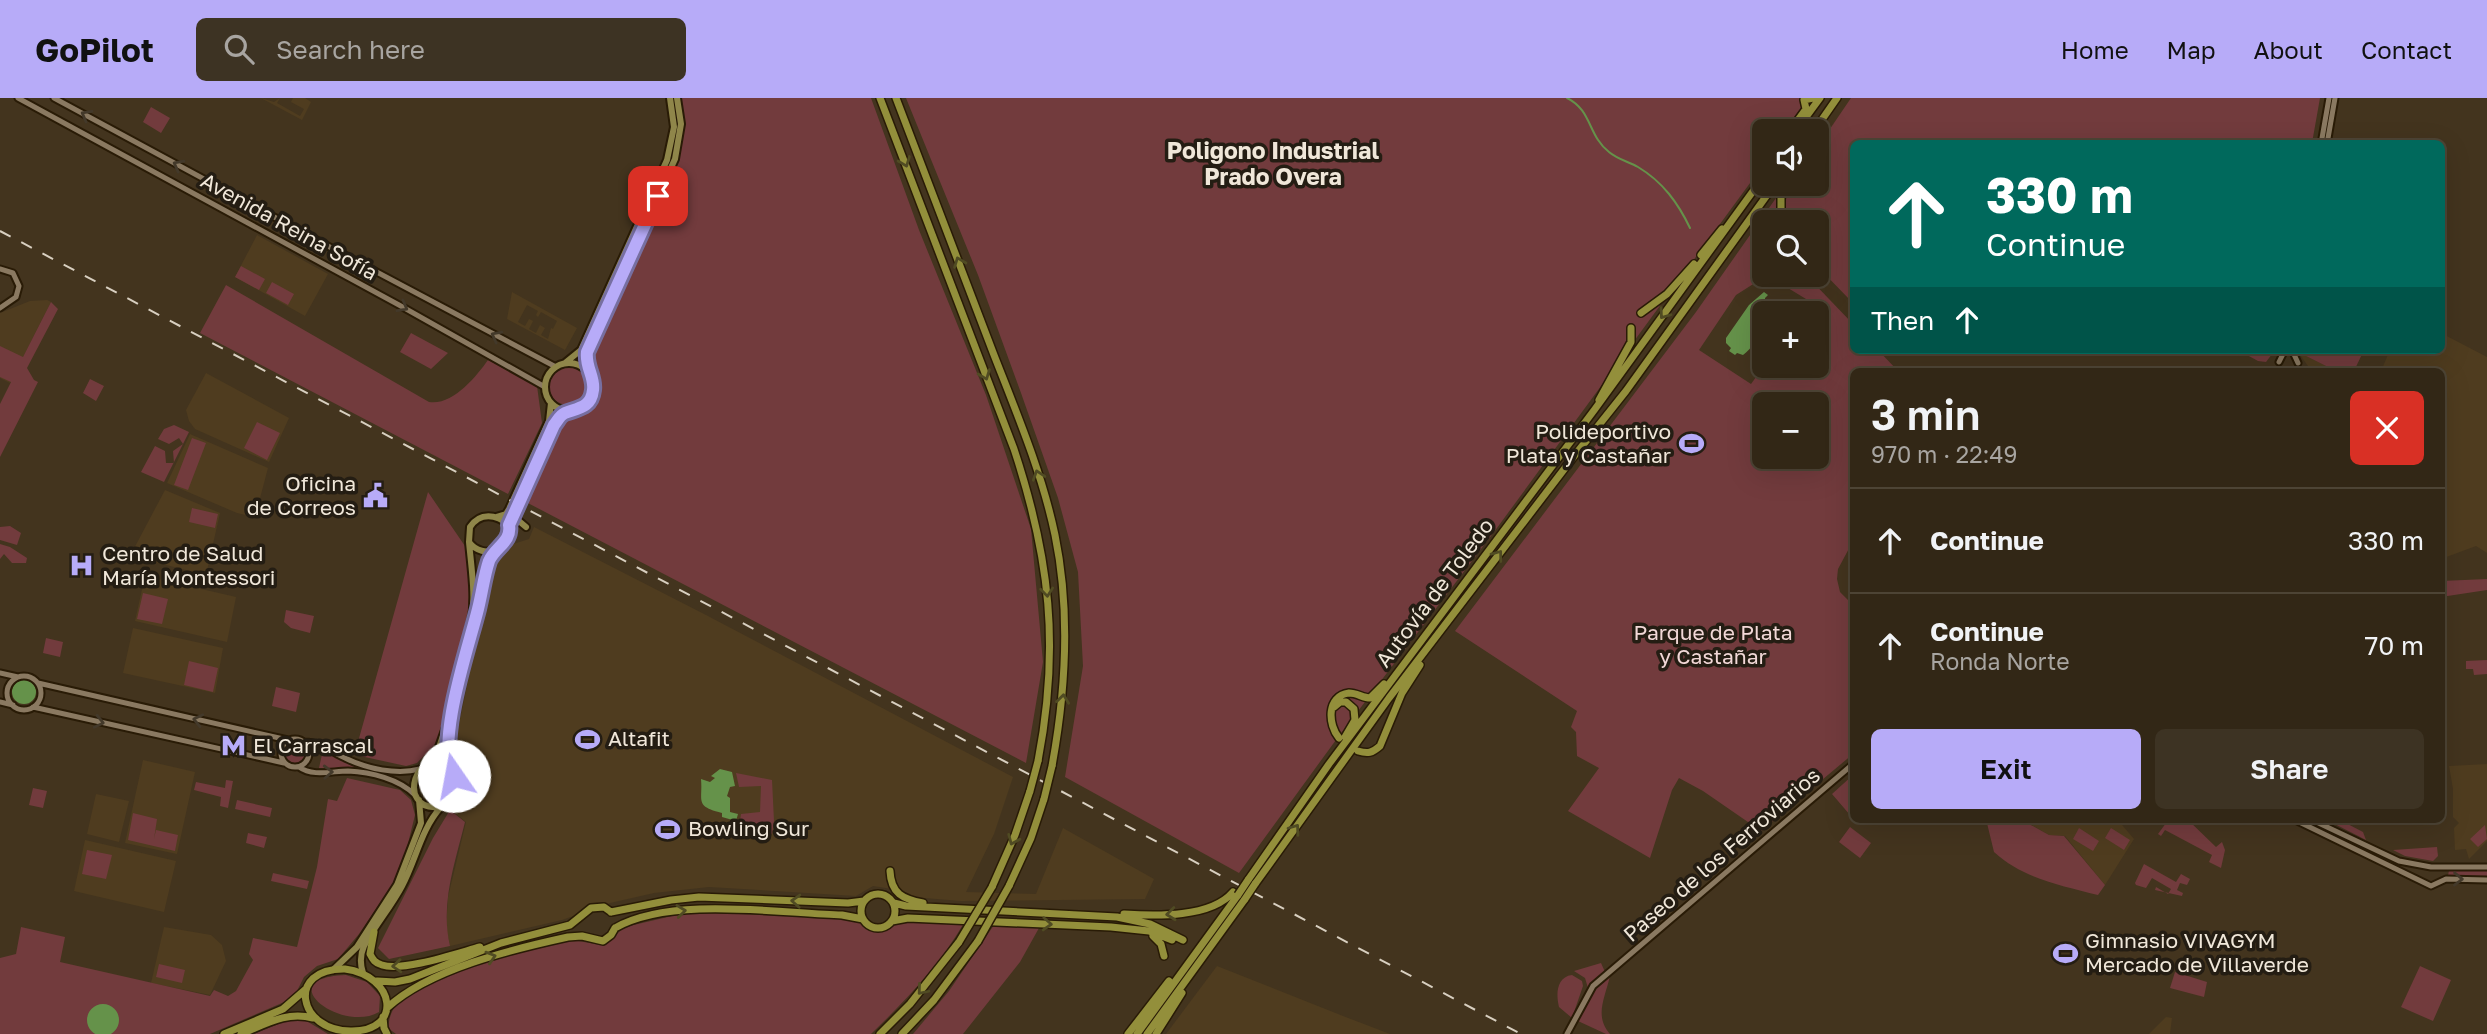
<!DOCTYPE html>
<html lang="en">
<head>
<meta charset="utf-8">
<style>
	:root { --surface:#322716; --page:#3d3323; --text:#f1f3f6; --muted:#a8a5a1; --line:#4d4435; --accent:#b7abf8 }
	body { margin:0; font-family:"Golos Text",sans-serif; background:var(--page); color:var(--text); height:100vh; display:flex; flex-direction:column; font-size:26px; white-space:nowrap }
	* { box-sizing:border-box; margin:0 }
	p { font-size:23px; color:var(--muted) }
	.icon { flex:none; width:38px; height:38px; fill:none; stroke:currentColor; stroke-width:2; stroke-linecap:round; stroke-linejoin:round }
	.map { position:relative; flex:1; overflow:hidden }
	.panel { position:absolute; left:1850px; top:270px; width:595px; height:455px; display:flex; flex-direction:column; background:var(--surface); border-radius:10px; box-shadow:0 7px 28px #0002,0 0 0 2px var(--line) }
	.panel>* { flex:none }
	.banner { position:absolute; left:1850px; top:42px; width:595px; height:214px; border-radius:10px; box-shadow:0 7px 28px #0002,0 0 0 2px var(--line); background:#00695c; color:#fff; overflow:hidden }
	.buttons { position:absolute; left:1752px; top:21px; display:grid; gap:14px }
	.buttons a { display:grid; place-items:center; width:77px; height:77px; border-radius:10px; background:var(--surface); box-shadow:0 7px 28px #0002,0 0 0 2px var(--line); font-size:35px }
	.pin { position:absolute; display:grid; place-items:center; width:60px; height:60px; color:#fff; margin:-30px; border-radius:14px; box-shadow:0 4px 10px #0006 }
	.me { position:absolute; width:77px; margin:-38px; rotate:348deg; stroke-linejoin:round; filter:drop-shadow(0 0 5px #0008) }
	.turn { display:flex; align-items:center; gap:24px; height:147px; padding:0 21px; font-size:32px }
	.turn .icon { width:91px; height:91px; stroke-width:2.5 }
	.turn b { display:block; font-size:49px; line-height:60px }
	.then { display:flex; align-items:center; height:66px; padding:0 21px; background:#0003; gap:14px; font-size:26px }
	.round { display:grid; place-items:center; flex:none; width:74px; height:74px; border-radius:10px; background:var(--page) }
	.overview { display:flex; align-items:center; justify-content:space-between; height:119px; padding:0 21px }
	h1 { font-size:42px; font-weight:600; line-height:52px }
	.cta { display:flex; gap:14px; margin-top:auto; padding:14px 21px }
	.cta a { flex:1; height:80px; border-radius:10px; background:var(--accent); color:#111; font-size:28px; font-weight:600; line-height:80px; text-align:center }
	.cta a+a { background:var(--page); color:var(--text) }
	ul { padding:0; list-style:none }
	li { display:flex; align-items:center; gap:21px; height:105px; padding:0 21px; border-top:2px solid var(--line) }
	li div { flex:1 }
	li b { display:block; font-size:26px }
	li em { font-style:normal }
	header { display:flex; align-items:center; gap:42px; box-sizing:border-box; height:98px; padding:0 35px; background:var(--accent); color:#111 }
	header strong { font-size:33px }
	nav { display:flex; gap:38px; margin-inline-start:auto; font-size:24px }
	.search { width:490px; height:63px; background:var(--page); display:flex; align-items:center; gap:18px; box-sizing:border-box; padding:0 24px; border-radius:10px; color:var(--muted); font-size:26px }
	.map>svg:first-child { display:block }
</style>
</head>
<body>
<header>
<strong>GoPilot</strong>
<div class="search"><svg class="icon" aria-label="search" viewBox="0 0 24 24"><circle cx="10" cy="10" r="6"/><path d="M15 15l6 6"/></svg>Search here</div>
<nav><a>Home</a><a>Map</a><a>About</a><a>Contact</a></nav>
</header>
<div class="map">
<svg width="2487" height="936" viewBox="0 0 2487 936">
	<rect width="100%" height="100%" fill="#43341e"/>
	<path fill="#4f3c1f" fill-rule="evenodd" d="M261,0L274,4L280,0L277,5L300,18L304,11L291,4L293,0H305L311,4L302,22Z
		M257,137L328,176L305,218L235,179Z
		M512,194L577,230L565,252L507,221ZM527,207L538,213L536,217L538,219L541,214L557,223L553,231L551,230L548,241L541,237L545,230L540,227L536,235L529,231L533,223L529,221L525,228L518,224Z
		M47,202L51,204L10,285L0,280V215L30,203Z
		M2441,235L2487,259V455L2476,448L2441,461V273H2381L2390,252H2441Z
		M2298,254L2336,273H2307L2308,268Z
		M206,275L289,320L269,364L195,331L189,323L186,312Z
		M190,336L268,370L255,419L237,415L167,385Z
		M165,392L220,415L206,477L130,458Z
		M534,429L706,517L1013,679L994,736L966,794L1036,796L1063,730L1154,781L1145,801L961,803L912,799L892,791L873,788L856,798L709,789L654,795L610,805L562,822L450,848L446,830L448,799L466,724L452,713L459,710V679L453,667L456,641L491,472L497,462L510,447L529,441Z
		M145,478L236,499L227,544L135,523Z
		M133,530L223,550L215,595L123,575Z
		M143,662L195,674L177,756L125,745Z
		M2487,666V743L2469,761L2466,751L2455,752L2454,730L2459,725L2453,719V691L2449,668Z
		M96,696L129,703L119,744L87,736Z
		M2021,721H2117L2134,741L2105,787L2065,738L2049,737Z
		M85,742L176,763L164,814L74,793Z
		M164,829L211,837L222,847L226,863L210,897L151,885Z
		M1217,868L1343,918L1390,936H1166Z
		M2166,919L2172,920L2170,936H2149Z"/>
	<path fill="#723b3d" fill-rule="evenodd" d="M680,0H871L919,132L986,297L1031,431L1043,564L1026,665L524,403L558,328C566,319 574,318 583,313C605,299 591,275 591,254L679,59L685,26Z
		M906,0H1810L1787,33H1764V66L1494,434L1333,646L1239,775L1065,679L1083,568L1078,474L1058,400L1021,295L978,177Z
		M1851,0H2320L2312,45L1853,46V197L1850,202L1817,168L1816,124H1787C1783,110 1785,98 1793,86H1816L1817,50Z
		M151,9L170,20L161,35L143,24Z
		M1776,100L1778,124H1764V177H1806L1853,226V252H1878L1898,273H1853V443L1838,471L1837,481L1840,494L1853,507V656L1761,733L1703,693L1679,680L1672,692L1650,760L1568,713L1599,670L1577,658L1576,634L1571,629L1577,613L1455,533L1696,214ZM1758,183L1783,187L1806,201L1798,215H1816V268H1764L1751,286L1699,252L1736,197ZM1764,306H1816V359H1764Z
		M241,168L265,181L259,192L235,179Z
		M272,184L294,196L288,207L266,195Z
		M226,187L429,304C452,308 476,279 488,262L537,288L542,325L508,396L200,235Z
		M51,204L58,211L27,270L34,282L38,284L0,359V306L11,284L0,279V248L23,259Z
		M411,235L448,255L431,271L400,254Z
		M2238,252H2275L2266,264L2258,263Z
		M2298,252H2364L2354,273H2336L2298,254Z
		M549 288a19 19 0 1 1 38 0a19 19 0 1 1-38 0Z
		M90,281L104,288L96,303L83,295Z
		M257,324L280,335L267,362L244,350Z
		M174,327L189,334L164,384L141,374L155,348L165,353L166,365H174L173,353L183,346L179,340L169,346L158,341L164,331Z
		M192,340L206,345L188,392L174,387Z
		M428,394L467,451L470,503L439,642L417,665L406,668L351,656L352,651H356Z
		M192,410L218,416L215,430L189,424Z
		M10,428L21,435L17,447L0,442V429Z
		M0,446L10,449L27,460L26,465H12L4,456L0,461Z
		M2487,481V492L2441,499V483Z
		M143,495L168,501L162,526L137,521Z
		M286,512L314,518L310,535L291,530L284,524Z
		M46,540L63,544L60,559L43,555Z
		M2487,562V576L2474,577L2473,571H2466V563Z
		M189,563L218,570L213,594L184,587Z
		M276,589L300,595L296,614L272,608Z
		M282 655a12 12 0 1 1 24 0a12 12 0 1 1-24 0Z
		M323,652L356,667V670H319Z
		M736,675L772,682L774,723L772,736L742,728L744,725L740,723L741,716L760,714L761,688L739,689Z
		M1853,677V715L1850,717L1832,696Z
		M347,680L400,692L411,702L415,717L401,774L359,836L338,861L317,868L304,879L296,895L289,902L210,936H0V860L16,856L21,829L65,839L60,864L210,898L214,892L228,898L236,893L253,862L249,856L253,840L297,849L317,769L328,701L337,703Z
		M226,682L233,683L228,710L220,708L221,699L194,692L196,684L225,690Z
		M33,690L47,693L43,710L29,707Z
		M237,702L272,710L270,719L235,711Z
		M450,712L465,724C455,765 440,806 450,848L389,861L378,850L433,740Z
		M133,715L157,721L154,741L156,732L178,737L175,753L128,742Z
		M1986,721H2020L2049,737L2064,738L2105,787L2098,797C2060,787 2024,781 1994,754Z
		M2169,721H2187L2216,749L2222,744L2225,752L2221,770L2209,764L2212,757L2165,732L2161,738L2158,736Z
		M2325,721H2338L2363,734L2366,742Z
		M2485,727L2487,741L2478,749L2470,741Z
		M1850,729L1871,745L1860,760L1839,744Z
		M2079,730L2099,743L2093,753L2073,741Z
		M2111,730L2130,742L2124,752L2105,740Z
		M248,735L267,739L264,750L246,745Z
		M2437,749L2438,758L2433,763L2405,758L2393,752Z
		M87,752L112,757L106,781L82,776Z
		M2144,766L2176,784L2181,776L2190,781L2187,787L2180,785L2177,792L2183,795L2182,798L2155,792L2156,789L2168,796L2171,791L2152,780L2146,790L2136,787L2135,785Z
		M2462,771H2487V779L2448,778L2449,772Z
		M273,775L309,783L307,791L271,783Z
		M689,814L839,820L862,824L867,831L881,832L907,823L964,825C939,868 906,902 871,936H396L388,930C389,921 391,912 398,905C424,881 523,849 560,843C576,841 587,845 603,847L625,829Z
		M994,827L1039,830L1020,864L963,936H913L949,893Z
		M1601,865L1605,874L1588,890L1585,880L1574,873Z
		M159,866L185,872L182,885L156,879Z
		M2420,868L2451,882L2433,923L2401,909Z
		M2175,874L2207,884L2204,899L2170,890Z
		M346,877L367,884L380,898L379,914C342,936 268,880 346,877Z
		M1572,877L1582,883L1583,888L1572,920L1559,909C1556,897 1556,879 1572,877Z
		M1610,878C1605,900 1594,918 1610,936H1606L1578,923L1596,889Z
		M293,920L305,922L328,936H254Z"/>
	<path fill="#65924a" d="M1764,194L1768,197L1765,200C1766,220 1762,243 1743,257L1737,255L1735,257L1729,253L1731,250L1726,245V240L1749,207Z
		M12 594a12 12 0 1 1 24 0a12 12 0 1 1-24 0Z
		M720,671L732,674L735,688L730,689L727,698L730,700V714L738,716L736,723L722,719V715C694,708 703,703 701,681L710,684L715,680L711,678Z
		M87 922a16 16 0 1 1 32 0a16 16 0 1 1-32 0Z"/>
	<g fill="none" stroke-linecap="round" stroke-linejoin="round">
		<path stroke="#65924a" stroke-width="2" d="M1567,0C1592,12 1588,38 1609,54C1617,61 1629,64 1638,69C1663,84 1678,105 1690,130"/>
		<defs>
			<path id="secondary" d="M18,0L399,207L545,289
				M54,0L339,154L556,269
				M2321,46L2329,0
				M2327,46L2335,0
				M0,171L13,175L19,188L16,199L0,210
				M2292,252L2298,265
				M2279,264L2285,252
				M0,575L18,579
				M7 595a17 17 0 1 1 34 0a17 17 0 1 1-34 0Z
				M38,585L288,642
				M0,604L13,607
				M33,609L284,665
				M281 655a14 14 0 1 1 28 0a14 14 0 1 1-28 0Z
				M305,644C320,644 332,654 345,660C367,671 397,677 420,671
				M299,669C313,679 332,673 348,673C371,674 399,681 415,697
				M2293,721L2431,788L2446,781L2487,782
				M2310,721L2399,763L2431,769H2487
				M1567,936L1593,888L1853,666"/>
			<path id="primary" d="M545 289a24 24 0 1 1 48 0a24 24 0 1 1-48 0Z
				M565,265L581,252L667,62L674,29L670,0
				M590,277L586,266L587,254L675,61L681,26L677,0
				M513,418L526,429
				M496,419L506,416L509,411L549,323L551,305
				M509,427C496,416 480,414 470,429L469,444C483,463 513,451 509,427L554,327L567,314
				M474,522L489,464L495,453
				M427,668L438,652L451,615
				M452,674C415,642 396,713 438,709C448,708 454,700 457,691C456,676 446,664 447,648C449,609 465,570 471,531C476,497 472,476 469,444
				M333,872L357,849L397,787L421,725L419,702
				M363,875C360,866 360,857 364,848C375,827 391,809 402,788C416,762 421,731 441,709"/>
			<path id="highway" d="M880,0L1014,351C1050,460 1060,549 1038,663
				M896,0C929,86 961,171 994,257C1017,316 1042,375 1055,437C1071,515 1066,592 1052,668
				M1806,19L1820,0
				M1790,33L1806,11L1804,2L1813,0
				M1814,33L1837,0
				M1781,124V97L1785,86
				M1701,157L1722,131
				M1641,215L1667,196L1694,166
				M1599,302L1631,244V230
				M1334,609L1340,604H1346L1354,611L1355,622L1345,639
				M1339,640C1328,627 1326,598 1349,595C1357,595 1363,600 1370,600L1384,586
				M1358,653C1368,656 1372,655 1380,648L1402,595L1420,567
				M890,773C891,796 903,801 923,805
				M1248,782L1329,666L1595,311L1764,78
				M1255,786L1389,600L1575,357L1626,293L1775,86
				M1009,788L1031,740L1044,701
				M992,789L1015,737L1030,693
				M861 813a17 17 0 1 1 34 0a17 17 0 1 1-34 0Z
				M894,805L906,808L1117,819L1150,826L1183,842
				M611,814L671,802L699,799L848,805L864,803
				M1124,816C1156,818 1211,820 1233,794
				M892,823L908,820L1111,829L1149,833L1172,842
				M615,830C671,798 778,815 842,817L863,821
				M374,834L370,856C373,862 375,865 382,867C402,874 458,855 480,849
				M1153,838L1161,846L1164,858
				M345,871C396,878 403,933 352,933C298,934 285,870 345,871Z
				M377,883L395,884L410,881L501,845L570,827L591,810L604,809L611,814
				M387,910C429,871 513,851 568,839L582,838L603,843L611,837L615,830
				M383,919L384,930L387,936
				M224,936L283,911L306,891
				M241,936C266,926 286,913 313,920
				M880,936L910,906L959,844
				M902,936L934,902L978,843
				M1128,936L1169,883
				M1137,936L1238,797
				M1147,936L1245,801
				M1156,936L1182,895"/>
		</defs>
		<use href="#secondary" stroke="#291b06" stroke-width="9"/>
		<use href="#primary" stroke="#291b06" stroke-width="10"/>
		<use href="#highway" stroke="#291b06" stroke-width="10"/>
		<use href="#secondary" stroke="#8a7961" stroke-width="5"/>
		<use href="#primary" stroke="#8f864a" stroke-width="6"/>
		<use href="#highway" stroke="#938f3b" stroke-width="7"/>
		<path stroke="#d8cfc0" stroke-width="2" stroke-dasharray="12 12" stroke-linecap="butt" d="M0,133L1521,936"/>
		<defs>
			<path id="highway-bridge" d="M1030,693L1038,663
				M1044,701L1052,668
				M1238,797L1248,782
				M1245,801L1255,786
				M978,843L1009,788
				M959,844L992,789"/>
		</defs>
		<use href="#highway-bridge" stroke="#291b06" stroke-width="10" stroke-linecap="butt"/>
		<use href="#highway-bridge" stroke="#938f3b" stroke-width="7"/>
	</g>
	<defs><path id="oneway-chevron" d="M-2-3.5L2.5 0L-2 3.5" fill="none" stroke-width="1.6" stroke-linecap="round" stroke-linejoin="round" transform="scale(1.75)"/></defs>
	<g stroke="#43392a">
		<use href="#oneway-chevron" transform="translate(86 17) rotate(-151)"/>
		<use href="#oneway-chevron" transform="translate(178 67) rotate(-152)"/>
		<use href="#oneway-chevron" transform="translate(403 209) rotate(29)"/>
		<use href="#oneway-chevron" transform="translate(496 238) rotate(-152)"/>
		<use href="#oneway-chevron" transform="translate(198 622) rotate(-167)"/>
		<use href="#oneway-chevron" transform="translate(99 624) rotate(13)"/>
		<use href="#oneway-chevron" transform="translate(328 674) rotate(-2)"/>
		<use href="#oneway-chevron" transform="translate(2458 781) rotate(1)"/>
	</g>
	<g stroke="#504b23">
		<use href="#oneway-chevron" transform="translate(905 64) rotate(69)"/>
		<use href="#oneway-chevron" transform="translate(959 164) rotate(-111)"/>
		<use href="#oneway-chevron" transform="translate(1664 216) rotate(126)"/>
		<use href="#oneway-chevron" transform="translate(985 277) rotate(69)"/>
		<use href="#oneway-chevron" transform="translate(1038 377) rotate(-108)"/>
		<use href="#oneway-chevron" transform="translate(1498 457) rotate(-53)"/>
		<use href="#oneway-chevron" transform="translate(1047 494) rotate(84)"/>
		<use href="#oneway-chevron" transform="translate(1063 601) rotate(-83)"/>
		<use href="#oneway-chevron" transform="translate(1295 731) rotate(-54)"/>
		<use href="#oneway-chevron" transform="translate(1013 742) rotate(113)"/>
		<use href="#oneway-chevron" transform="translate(796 803) rotate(-177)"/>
		<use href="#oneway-chevron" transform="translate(681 813) rotate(-7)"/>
		<use href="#oneway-chevron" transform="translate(1171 816) rotate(174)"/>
		<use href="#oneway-chevron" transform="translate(1047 826) rotate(3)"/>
		<use href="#oneway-chevron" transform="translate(491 859) rotate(-17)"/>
		<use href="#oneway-chevron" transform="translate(397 868) rotate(176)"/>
		<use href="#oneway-chevron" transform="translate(922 892) rotate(130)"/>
	</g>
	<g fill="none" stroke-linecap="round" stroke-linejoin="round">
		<defs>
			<path id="route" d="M454,678C435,645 469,548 478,511C482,495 484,478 489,463C495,449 512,444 509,427L554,327C558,322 560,317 565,315C578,310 591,310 593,292C595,279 585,269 587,254L658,98"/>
		</defs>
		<use href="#route" stroke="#776fa1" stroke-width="18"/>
		<use href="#route" stroke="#b7abf8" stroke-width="12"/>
	</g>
	<defs>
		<symbol id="stadium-bare" viewBox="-9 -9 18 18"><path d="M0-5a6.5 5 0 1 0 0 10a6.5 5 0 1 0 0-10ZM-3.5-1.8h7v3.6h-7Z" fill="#b7abf8" stroke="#241d13" stroke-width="2.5" paint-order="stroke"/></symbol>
		<symbol id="civic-bare" viewBox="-9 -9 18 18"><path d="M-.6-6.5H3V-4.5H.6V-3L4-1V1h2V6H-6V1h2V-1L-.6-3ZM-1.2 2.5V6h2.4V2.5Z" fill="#b7abf8" stroke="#241d13" stroke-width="2.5" paint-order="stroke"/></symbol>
		<symbol id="hospital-bare" viewBox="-9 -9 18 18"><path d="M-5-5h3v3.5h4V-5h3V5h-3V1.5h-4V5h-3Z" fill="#b7abf8" stroke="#241d13" stroke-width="2.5" paint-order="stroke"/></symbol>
		<symbol id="metro-bare" viewBox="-9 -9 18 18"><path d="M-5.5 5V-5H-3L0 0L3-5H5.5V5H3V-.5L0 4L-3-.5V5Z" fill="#b7abf8" stroke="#241d13" stroke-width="2.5" paint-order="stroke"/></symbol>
	</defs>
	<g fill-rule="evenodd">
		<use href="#stadium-bare" x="1674" y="328" width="35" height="35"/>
		<use href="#civic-bare" x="358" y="380" width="35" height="35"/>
		<use href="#hospital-bare" x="64" y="450" width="35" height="35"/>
		<use href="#stadium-bare" x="570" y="624" width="35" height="35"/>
		<use href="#metro-bare" x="216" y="630" width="35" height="35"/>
		<use href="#stadium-bare" x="650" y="714" width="35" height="35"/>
		<use href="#stadium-bare" x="2048" y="838" width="35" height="35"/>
	</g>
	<g text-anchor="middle" stroke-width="7" stroke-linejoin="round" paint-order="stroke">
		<g font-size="21" fill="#f0e7d9" stroke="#241d13">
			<text transform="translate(289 129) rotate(29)" y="7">Avenida Reina Sofía</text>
			<text transform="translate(1435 495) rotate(-53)" y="7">Autovía de Toledo</text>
			<text transform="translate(1722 757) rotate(-41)" y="7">Paseo de los Ferroviarios</text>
		</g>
		<g font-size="21" fill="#f0e7d9" stroke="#241d13" text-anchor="start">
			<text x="1671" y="341" text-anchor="end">Polideportivo<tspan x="1671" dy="24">Plata y Castañar</tspan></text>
			<text x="356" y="393" text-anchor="end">Oficina<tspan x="356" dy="24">de Correos</tspan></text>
			<text x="102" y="463">Centro de Salud<tspan x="102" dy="24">María Montessori</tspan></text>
			<text x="608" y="648">Altafit</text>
			<text x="253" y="655">El Carrascal</text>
			<text x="688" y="738">Bowling Sur</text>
			<text x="2085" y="850">Gimnasio VIVAGYM<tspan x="2085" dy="24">Mercado de Villaverde</tspan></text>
		</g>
		<g font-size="21" fill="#f2d8d7" stroke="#241d13">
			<text x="1713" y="542">Parque de Plata<tspan x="1713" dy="24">y Castañar</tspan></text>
		</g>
		<g font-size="23" font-weight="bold" fill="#f0e7d9" stroke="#241d13">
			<text x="1273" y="61">Poligono Industrial<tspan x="1273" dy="26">Prado Overa</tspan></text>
		</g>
	</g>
</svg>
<div class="buttons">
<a><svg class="icon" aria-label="sound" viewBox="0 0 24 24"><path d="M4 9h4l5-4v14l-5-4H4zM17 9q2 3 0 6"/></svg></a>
<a><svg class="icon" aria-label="search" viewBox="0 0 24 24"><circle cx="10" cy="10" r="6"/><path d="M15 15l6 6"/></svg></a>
<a>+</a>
<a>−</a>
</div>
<div class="pin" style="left:658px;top:98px;background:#d93025"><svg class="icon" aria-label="arrive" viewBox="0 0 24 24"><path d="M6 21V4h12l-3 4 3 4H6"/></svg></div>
<svg class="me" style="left:454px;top:678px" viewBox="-20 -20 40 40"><circle r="19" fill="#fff"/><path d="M0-13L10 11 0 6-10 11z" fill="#b7abf8"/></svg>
<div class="banner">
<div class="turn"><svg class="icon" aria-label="ahead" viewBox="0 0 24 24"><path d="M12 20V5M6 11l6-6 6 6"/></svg><div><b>330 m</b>Continue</div></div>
<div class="then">Then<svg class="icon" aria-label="ahead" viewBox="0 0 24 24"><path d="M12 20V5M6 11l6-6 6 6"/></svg></div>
</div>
<section class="panel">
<div class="overview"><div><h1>3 min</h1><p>970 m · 22:49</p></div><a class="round" style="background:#d93025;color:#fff"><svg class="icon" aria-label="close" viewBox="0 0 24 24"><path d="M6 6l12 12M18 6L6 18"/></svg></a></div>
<ul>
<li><svg class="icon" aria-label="ahead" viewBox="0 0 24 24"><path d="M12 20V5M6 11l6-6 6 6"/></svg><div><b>Continue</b></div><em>330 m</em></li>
<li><svg class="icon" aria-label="ahead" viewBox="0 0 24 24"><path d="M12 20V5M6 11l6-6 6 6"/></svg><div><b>Continue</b><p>Ronda Norte</p></div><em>70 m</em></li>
</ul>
<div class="cta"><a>Exit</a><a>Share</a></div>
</section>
</div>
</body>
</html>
